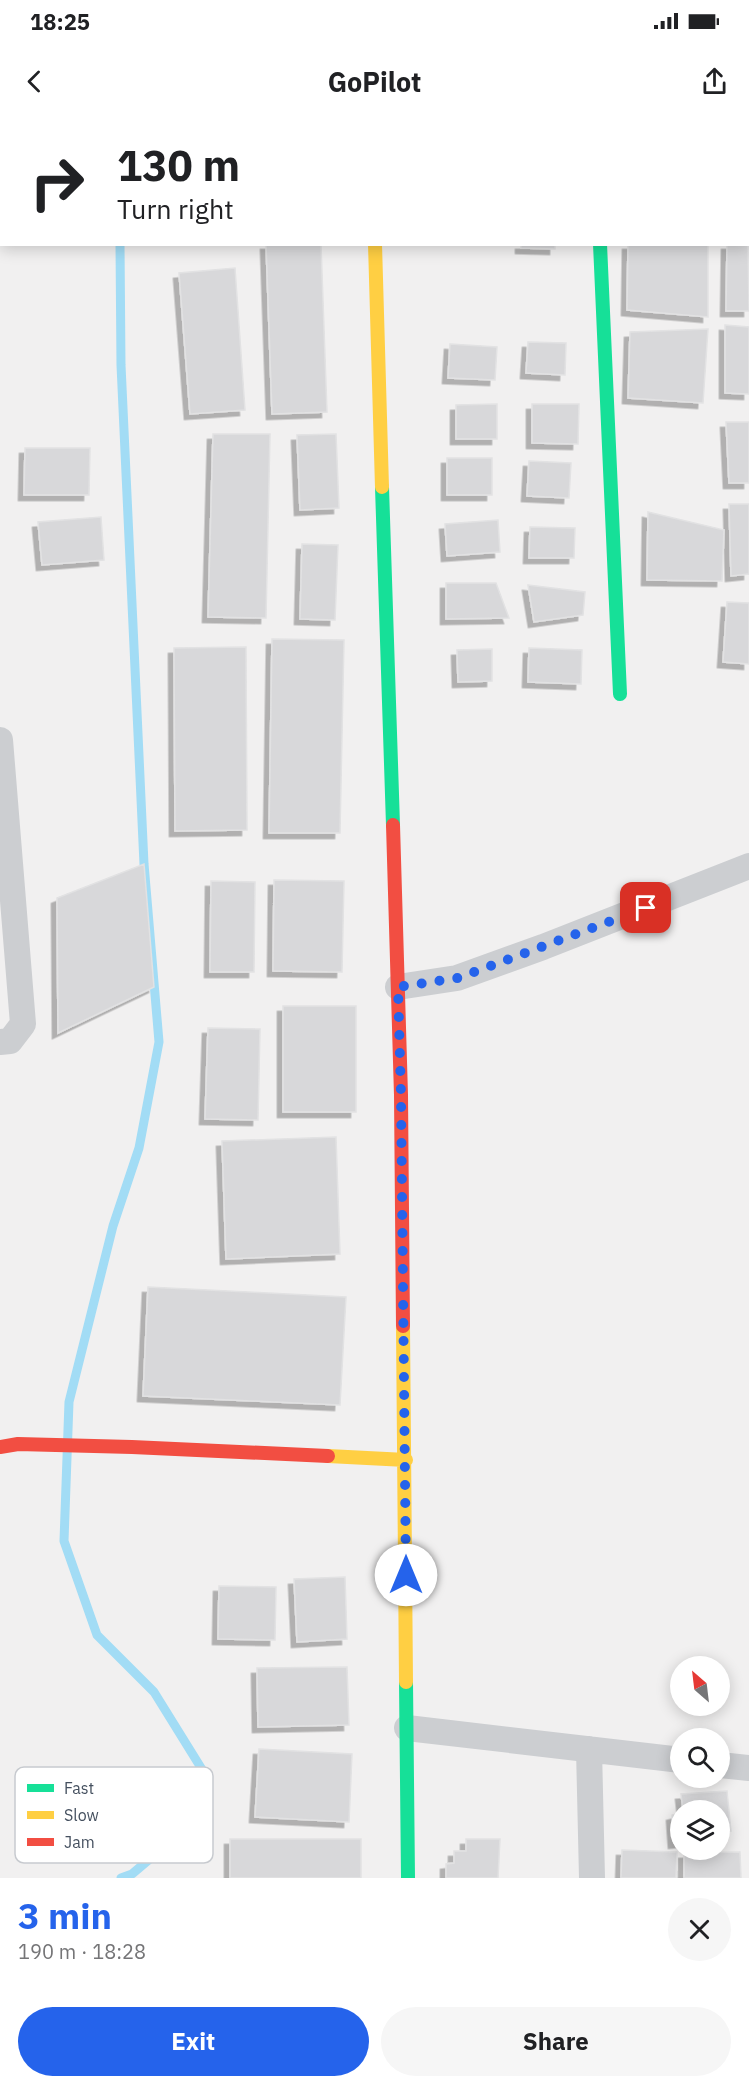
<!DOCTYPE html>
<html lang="en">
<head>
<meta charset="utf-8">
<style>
	:root { --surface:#fff; --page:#f6f6f6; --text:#202124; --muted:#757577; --accent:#2563eb }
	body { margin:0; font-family:"IBM Plex Sans",sans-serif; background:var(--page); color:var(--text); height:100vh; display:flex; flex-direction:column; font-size:22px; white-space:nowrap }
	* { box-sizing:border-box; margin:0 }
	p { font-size:20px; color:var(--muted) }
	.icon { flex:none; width:33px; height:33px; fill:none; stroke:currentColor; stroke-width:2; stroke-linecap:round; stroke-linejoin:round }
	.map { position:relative; height:1758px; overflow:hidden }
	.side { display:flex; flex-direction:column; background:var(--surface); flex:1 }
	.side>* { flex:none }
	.top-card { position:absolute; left:0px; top:0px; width:750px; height:126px; box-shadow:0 3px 15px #0003; background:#fff; color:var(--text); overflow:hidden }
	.needle { width:39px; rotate:332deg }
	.fabs { position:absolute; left:670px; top:1536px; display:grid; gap:12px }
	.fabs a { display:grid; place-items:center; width:60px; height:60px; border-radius:50%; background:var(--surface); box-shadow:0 3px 15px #0003; font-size:30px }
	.pin { position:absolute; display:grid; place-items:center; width:51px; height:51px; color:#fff; margin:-26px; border-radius:12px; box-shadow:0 3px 9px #0006 }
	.me { position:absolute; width:66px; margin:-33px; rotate:0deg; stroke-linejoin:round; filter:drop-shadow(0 0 4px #0008) }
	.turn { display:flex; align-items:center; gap:21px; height:126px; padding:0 18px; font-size:27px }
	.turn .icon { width:78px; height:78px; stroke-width:2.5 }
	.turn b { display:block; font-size:42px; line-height:51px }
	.round { display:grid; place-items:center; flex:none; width:63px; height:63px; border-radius:32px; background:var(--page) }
	.summary { display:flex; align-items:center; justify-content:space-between; height:102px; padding:0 18px }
	h1 { font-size:36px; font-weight:800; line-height:45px; color:var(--accent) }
	.button { display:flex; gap:12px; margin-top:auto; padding:12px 18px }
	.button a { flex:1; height:69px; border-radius:36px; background:var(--accent); color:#fff; font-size:24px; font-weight:800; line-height:69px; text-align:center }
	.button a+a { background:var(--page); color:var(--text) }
	.status { display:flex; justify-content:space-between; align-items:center; height:42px; padding:0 30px; background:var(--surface); direction:ltr }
	.status svg { height:16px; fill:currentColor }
	header { display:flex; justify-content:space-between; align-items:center; height:78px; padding:0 18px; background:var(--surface); font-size:27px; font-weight:800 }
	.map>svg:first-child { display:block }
</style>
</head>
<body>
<div class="status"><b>18:25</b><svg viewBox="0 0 49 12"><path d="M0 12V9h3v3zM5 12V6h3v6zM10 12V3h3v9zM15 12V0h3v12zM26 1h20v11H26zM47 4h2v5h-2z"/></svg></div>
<header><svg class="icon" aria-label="back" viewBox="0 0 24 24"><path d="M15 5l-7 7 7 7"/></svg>GoPilot<svg class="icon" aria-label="share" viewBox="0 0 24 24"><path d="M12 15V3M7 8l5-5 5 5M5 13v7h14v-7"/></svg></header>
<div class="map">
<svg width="749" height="1758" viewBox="0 0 749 1758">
	<defs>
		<filter id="shadow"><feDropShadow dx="-5.5" dy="5.5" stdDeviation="0" flood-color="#0004"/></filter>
	</defs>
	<rect width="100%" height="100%" fill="#f1f0f0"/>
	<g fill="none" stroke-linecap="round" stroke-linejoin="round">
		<path stroke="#a2dcf5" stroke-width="9" d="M131,2V0
			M120,124L121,245L144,744L159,922L139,1028L113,1106L69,1282L64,1421L97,1515L154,1572L203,1651L184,1710L132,1754L121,1758"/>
	</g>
	<path fill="#d8d8da" stroke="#e2e2e3" stroke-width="1.5" filter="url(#shadow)" d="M0,15H2V90L0,80Z
		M748,119L749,191H726L727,124H748Z
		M266,124H321L327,292L272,294Z
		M521,124H555V129L521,128Z
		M628,124H708V197L627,190Z
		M235,148L245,290L190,294L179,153Z
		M725,205L749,207V274L725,273Z
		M708,209L703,283L628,278L630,212Z
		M528,222L566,223L565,255L526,253Z
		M450,224L497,227L495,260L448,258Z
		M497,284V319H456V285Z
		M532,284H579L578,324L532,323Z
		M726,302H749V363H729Z
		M213,314H270L266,498L208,497Z
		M336,314L339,388L300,390L297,315Z
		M25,328H90L89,375H24Z
		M447,338H492V375H447Z
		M529,341L571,343L569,378L527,376Z
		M729,384H749V454L731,456Z
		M648,392L724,410L722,461L647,460Z
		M101,397L104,440L42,445L38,402Z
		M498,400L500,432L447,436L445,404Z
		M530,407L575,408L574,438H529Z
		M302,424L338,425L335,500L300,499Z
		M446,463H496L509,498L446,499Z
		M528,465L585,472L583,495L534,502Z
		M727,482L749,483V544L723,542Z
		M272,519L344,520L340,713H269Z
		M246,527L247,710L175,711L174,528Z
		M529,528L582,530L581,564L528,562Z
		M492,529V561L458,562L457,530Z
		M144,744L154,867L58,913L57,778Z
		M274,760L344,761L342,852L273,851Z
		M211,761L255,762L254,852H210Z
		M283,886H356V992H283Z
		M208,908L260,909L258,1000L205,999Z
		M336,1017L340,1134L226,1139L222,1021Z
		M148,1167L346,1177L340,1285L143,1276Z
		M345,1457L347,1519L297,1522L294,1459Z
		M219,1466L276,1467L275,1520L218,1519Z
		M347,1547L349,1605L258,1607L257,1548Z
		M259,1629L352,1634L349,1702L255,1697Z
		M727,1671L731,1711L720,1712V1690H683L681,1674Z
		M681,1693V1722L674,1723L672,1695Z
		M230,1719H361V1758H230Z
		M466,1719H500L498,1758H446V1744L454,1743V1731H466Z
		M622,1730L677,1732L676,1758H621Z
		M740,1732L741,1758H684V1733Z"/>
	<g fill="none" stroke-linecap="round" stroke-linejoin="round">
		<path stroke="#ccced1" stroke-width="26" d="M372,0V2
			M594,0L595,2
			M0,620L23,904L10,921L0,922
			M398,867L457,858L543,827L749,746
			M407,1608L681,1640
			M589,1629L592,1758
			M720,1645L749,1648"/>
		<path stroke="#16e098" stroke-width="14" d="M600,124L620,574
			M382,367L393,705
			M406,1562L408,1758"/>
		<path stroke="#ffcf43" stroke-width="14" d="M375,124L382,367
			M403,1206L406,1562
			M328,1336L406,1340"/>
		<path stroke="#f24e42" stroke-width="14" d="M393,705L401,975L403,1206
			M0,1327L18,1324L132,1327L328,1336"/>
	</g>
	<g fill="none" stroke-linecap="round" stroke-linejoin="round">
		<path stroke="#2563eb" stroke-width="10" stroke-dasharray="0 18" d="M406,1455L401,975L398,867L458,858L646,788"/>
	</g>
	<rect x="15" y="1647" width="198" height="96" rx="9" fill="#fff" stroke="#c7cacf" stroke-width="1.5"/>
	<rect x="27" y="1664" width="27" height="8" fill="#16e098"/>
	<rect x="27" y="1691" width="27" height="8" fill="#ffcf43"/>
	<rect x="27" y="1718" width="27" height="8" fill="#f24e42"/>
	<g font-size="16" fill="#45505f">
		<text x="64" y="1674">Fast</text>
		<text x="64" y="1701">Slow</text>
		<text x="64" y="1728">Jam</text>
	</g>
</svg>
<div class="fabs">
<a><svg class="needle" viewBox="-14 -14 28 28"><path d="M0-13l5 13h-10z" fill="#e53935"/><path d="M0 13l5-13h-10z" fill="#757577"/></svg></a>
<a><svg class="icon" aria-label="search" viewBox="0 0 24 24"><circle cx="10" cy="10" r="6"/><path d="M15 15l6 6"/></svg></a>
<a><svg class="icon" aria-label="layers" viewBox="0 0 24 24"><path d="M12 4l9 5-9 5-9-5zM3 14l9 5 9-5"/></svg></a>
</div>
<div class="pin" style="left:646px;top:788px;background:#d93025"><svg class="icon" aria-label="arrive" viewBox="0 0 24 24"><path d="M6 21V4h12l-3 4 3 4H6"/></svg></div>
<svg class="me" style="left:406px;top:1455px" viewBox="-20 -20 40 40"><circle r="19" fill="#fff"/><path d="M0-13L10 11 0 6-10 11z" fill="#2563eb"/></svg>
<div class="top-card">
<div class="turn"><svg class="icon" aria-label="right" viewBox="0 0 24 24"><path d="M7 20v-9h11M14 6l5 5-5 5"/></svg><div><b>130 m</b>Turn right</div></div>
</div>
</div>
<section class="side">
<div class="summary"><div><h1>3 min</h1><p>190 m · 18:28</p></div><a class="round"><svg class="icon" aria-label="close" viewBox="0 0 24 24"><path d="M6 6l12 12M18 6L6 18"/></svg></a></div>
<div class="button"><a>Exit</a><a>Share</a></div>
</section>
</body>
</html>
